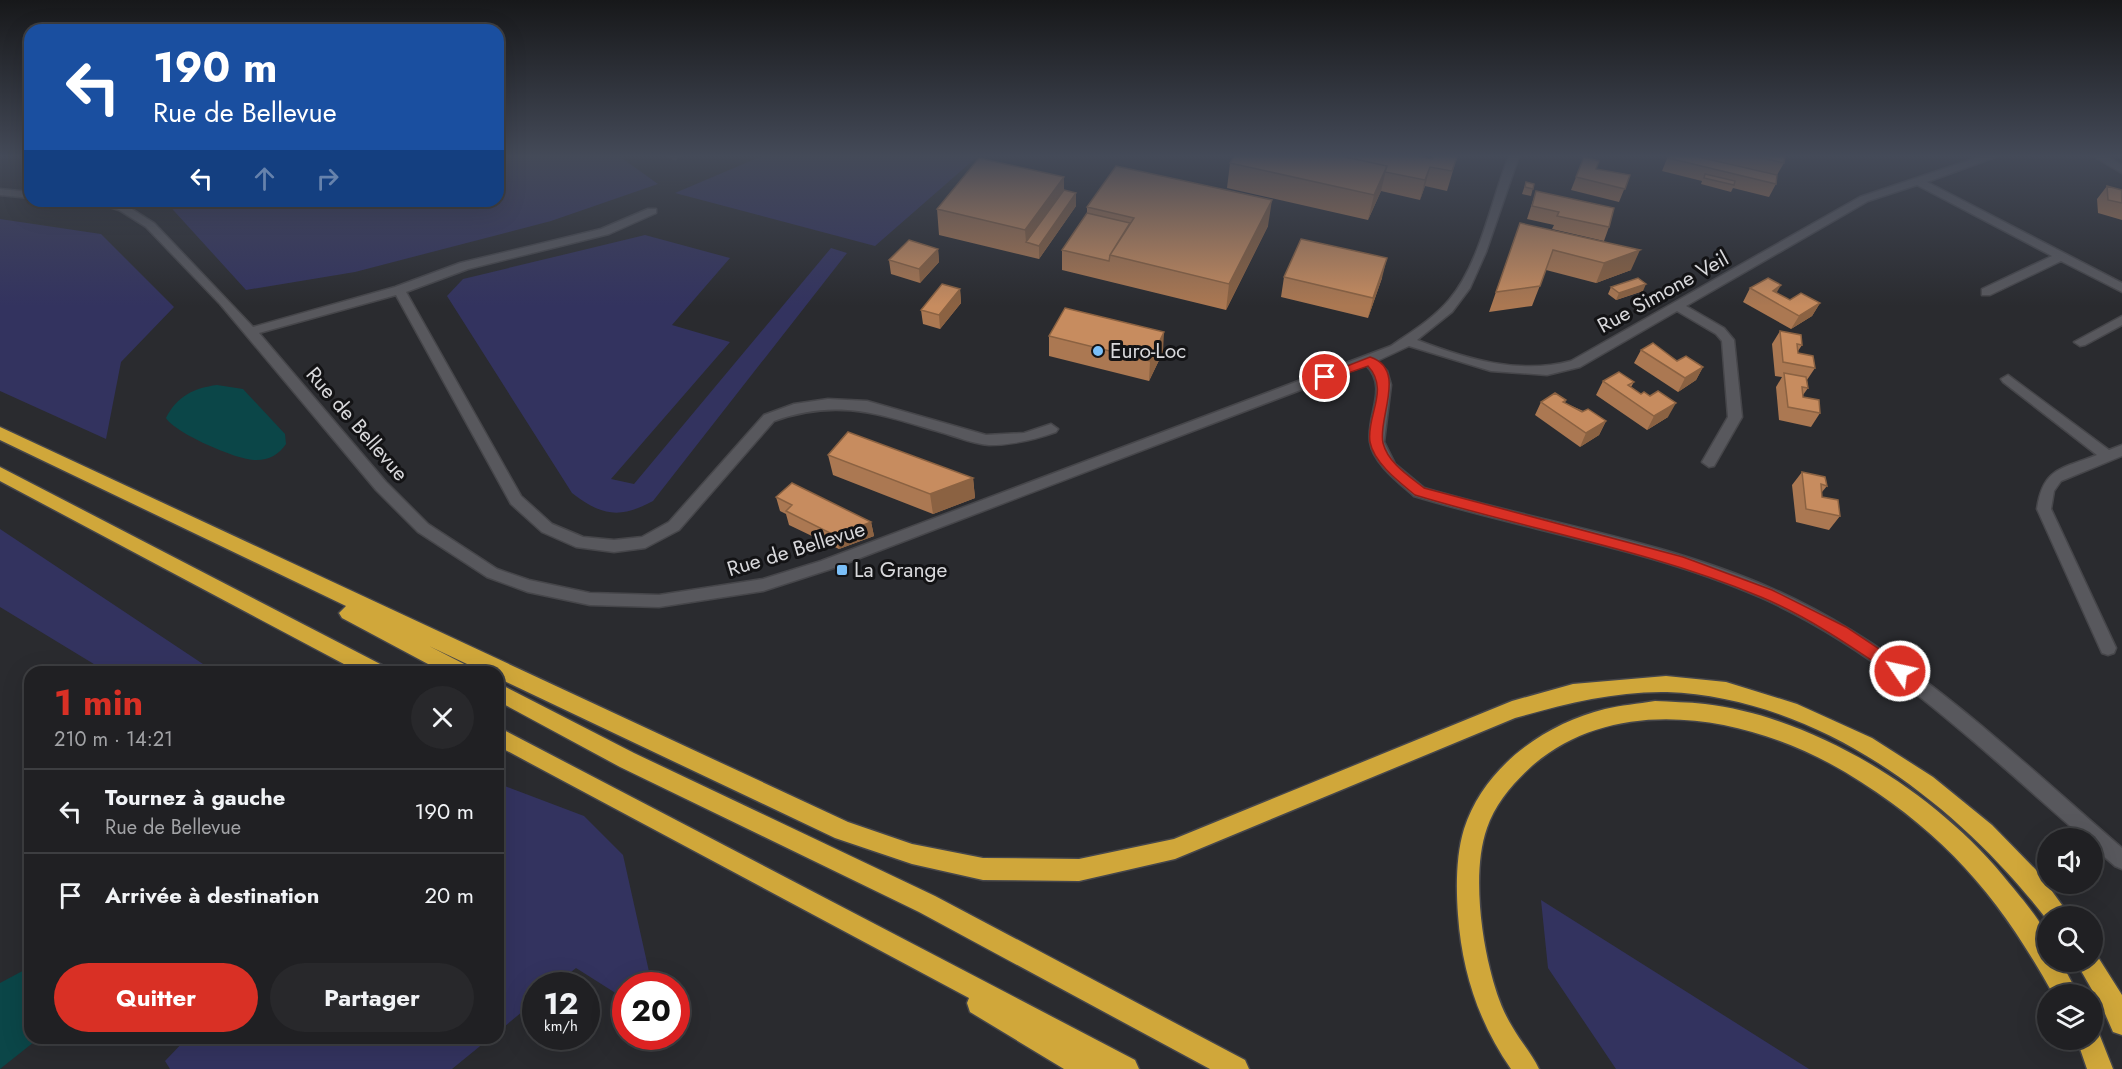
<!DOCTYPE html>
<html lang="fr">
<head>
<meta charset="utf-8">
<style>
	:root { --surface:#202023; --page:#28282b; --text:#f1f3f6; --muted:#a2a3a6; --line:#3d3e41; --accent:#d93025 }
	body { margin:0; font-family:Jost,sans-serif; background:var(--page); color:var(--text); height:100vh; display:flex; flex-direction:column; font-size:22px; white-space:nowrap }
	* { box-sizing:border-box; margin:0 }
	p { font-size:20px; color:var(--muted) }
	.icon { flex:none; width:33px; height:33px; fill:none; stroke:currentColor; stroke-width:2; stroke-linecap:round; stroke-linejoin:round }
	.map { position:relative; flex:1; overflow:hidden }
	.sheet { position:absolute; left:24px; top:666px; width:480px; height:378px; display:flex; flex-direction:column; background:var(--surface); border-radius:18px; box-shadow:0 6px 24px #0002,0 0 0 2px var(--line) }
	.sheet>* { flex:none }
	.guide { position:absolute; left:24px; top:24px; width:480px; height:183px; border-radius:18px; box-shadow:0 6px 24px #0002,0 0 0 2px var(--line); background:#1a4fa0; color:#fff; overflow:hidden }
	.fabs { position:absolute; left:2037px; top:828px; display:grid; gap:12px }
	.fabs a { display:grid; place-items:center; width:66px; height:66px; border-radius:50%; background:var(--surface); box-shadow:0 6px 24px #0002,0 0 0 2px var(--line); font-size:30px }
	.speed { position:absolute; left:522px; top:972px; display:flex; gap:12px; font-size:30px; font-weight:700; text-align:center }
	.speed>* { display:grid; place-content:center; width:78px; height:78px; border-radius:50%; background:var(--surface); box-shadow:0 6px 24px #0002,0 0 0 2px var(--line); line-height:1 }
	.speed small { font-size:15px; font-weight:400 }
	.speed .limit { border:9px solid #d22; background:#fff; color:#111 }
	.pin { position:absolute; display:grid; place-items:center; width:51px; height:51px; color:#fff; margin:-26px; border:3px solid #fff; border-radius:50%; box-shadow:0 2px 6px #0007 }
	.me { position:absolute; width:66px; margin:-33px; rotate:304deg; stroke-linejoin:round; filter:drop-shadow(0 0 4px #0008) }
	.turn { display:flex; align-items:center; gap:21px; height:126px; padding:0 30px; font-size:27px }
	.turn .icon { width:78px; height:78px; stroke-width:2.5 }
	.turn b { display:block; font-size:42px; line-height:51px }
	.lanes { display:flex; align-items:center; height:57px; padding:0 30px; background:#0003; justify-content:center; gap:30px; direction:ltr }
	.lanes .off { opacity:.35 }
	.round { display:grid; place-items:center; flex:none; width:63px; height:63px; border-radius:32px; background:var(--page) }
	.head { display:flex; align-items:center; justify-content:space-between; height:102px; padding:0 30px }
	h1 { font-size:36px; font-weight:700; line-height:45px; color:var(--accent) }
	.action { display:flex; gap:12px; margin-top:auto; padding:12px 30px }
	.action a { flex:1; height:69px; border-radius:36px; background:var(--accent); color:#fff; font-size:24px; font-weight:700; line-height:69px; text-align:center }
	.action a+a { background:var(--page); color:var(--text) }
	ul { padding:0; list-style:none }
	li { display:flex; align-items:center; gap:18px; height:84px; padding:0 30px; border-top:2px solid var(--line) }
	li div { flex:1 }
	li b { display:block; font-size:22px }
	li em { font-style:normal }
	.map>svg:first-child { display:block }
</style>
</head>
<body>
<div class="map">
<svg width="2122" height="1069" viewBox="0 0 2122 1069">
	<rect width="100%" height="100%" fill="#2a2b2f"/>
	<path fill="#33335f" d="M498,156H619L658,184L551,221L355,272L246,290L165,201H498Z
		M762,156H978L875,246L675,193Z
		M0,219L101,234L174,307L121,362L106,439L0,391Z
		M645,235L730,258L672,325L730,342L611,479L634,484L831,248L847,253L653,501C620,519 602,516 572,493L447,296L463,279Z
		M0,529L215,672H107L0,607Z
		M502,785L584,816L623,855L652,985L626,986L625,999L576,968L555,985L536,986L535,1001L498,1032V787Z
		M1541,900L1809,1069H1616L1548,968Z
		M187,1038H490L452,1069H170L165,1061Z"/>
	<path fill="#0b4648" d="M217,385L243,389L285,434L286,444C279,455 267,461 254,460C235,459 175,433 166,418C177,396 194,388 217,385Z
		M30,967V1038H39L0,1069V983Z"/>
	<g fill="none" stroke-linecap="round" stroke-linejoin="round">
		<defs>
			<path id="minor" d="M668,156H680L675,159Z
				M1509,156H1519L1486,252L1470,288L1452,312L1417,340C1466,359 1519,375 1571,361L1860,197L1982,156H1998L1927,182L2122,283V292L2061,261L1990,295H1982V289L2052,256L1917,185L1868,201L1686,306L1724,328L1734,340L1742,417L1714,466L1709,467L1702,462L1728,417L1722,341L1716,334L1677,311L1580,367L1547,375L1491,371L1409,346L1377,361L1387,371L1391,385L1384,442L1395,464L1424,488C1540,522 1662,540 1773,589C1906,648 2013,754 2122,848V869L2115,866L2092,846V838H2084C1983,751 1885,653 1762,598C1651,549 1529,531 1414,496C1398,482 1373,463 1370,442C1366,415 1389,388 1366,365L831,569L763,591L659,607L590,605L528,592L487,577L418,532L376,490L220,304L146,227L119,210L91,201H110L127,206L154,223L253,327L395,287L460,263L601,229L648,209H656V213L609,234L468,269L406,292L521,496L552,524L583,537L614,540L642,537L669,522L764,415L794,404L828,399L867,401L986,435L1024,433L1051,424L1058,429L1056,432C1033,440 1013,445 989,445C973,444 955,436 940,432C878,414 838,398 774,421L679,530L645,548L614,552L576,547L542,532L511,504L396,295L259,333L386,482L428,524L497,569L529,580L590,593L659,595L763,579L821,561L1391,346C1411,332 1433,319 1449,300C1480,264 1491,200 1509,156Z
				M2093,156H2106L2122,165V173Z
				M0,189L30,192V198L0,195Z
				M2122,316V325L2085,345L2080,346L2074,342Z
				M2008,375L2109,450L2122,445V456L2061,481L2054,491L2051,509L2116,648L2114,653L2108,655L2102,653L2037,509C2043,467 2062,469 2097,455L2003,382L2001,379Z"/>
			<path id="highway" d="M0,427L848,822L912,844L983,858L1079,859L1174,839L1512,701L1573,684L1666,676L1726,682L1797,704L1872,738L1933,777L1992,825L2038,872L2070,916H2048V921C1958,804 1820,698 1667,692C1615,691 1564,704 1515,718L1175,859L1079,881L983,880L912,864L835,838L498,678V672H484L429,646L468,666L471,672H443L342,618L339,613L346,606L0,440Z
				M0,467L384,666L387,672H359L0,481Z
				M498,683L634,753L935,896L1245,1060L1249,1069H1210L919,912L620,767L498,701Z
				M1655,701C1671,702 1688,702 1705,704C1816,717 1940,795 2009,883C2019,895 2044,924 2048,939C2049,946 2048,954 2048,962H2061L2078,994H2053C1998,895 1944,832 1845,772C1754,718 1621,690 1533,765C1514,782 1495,804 1487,828C1473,867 1480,929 1490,969C1495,989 1501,1009 1513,1028C1521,1042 1532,1054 1539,1069H1511C1479,1023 1462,972 1458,915C1456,888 1456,855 1464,829C1484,767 1544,724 1605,709C1621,705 1638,704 1655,701Z
				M498,727L1135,1060L1139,1069H1064L970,1012L967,1003L969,998L498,746Z
				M2092,952L2096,954L2122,995V1035L2113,1032L2103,1009L2076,962H2092Z
				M2092,1029L2098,1031L2113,1069H2087L2077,1040H2092Z"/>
		</defs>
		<use href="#minor" stroke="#46464a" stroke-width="3"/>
		<use href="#highway" stroke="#46464a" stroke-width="3"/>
		<use href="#minor" fill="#58585d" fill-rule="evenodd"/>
		<use href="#highway" fill="#d0a73a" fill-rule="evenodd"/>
	</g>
	<path fill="#ab7852" d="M1668,156H1785L1784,163L1777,175L1776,184L1769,197L1733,188L1731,192L1701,184L1702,181L1662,171Z
		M1457,157L1447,191L1425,186L1420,200L1381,191L1368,220L1227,188L1230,163L1432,159Z
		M1584,157L1596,169L1630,175L1619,202L1571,190Z
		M1064,177V190L1076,193V206L1039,259L939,235L937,209Z
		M1526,182L1534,184L1531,196L1522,194Z
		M2107,186L2122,190V220L2098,213L2097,199Z
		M1536,191L1609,227L1604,241L1552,229L1554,225L1527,219Z
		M1087,207L1268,226L1226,310L1062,270V250L1087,213Z
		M1520,223L1631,270L1596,283L1546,270L1532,306L1489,312Z
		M938,249L939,262L920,283L891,274L889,260Z
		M1284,277L1382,278L1368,318L1281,297Z
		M1611,287L1643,291L1616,300L1608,294Z
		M1750,288L1777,293L1790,300L1820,303L1812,316L1791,329L1743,302Z
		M960,289L961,303L940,329L923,324L921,310Z
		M1780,331L1802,345L1798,351V353L1815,368L1807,380L1808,388L1803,395V397L1820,413L1811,427L1779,420L1776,387L1782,377L1775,376L1772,344Z
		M1049,336L1163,352L1149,381L1049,356Z
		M1641,350L1677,361L1703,367L1696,380L1678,392L1634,363Z
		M1603,381L1634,382L1631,387L1668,417L1647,430L1596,395Z
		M1566,400L1565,403L1606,421L1599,435L1580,447L1535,415L1541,402Z
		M828,455L973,478L975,498L933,514L833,475Z
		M1802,472L1827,486L1822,492V497L1840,516L1829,530L1796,522L1792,485Z
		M776,497L871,522L874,536L839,549L789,525L786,514L780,511Z"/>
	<path fill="#8b6242" d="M1387,166L1381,191L1368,220L1374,195Z
		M1430,167L1425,186L1420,200L1425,180Z
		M1064,177V203L1026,242L1025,230Z
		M1076,193V206L1039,259V246Z
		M1272,200L1268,226L1226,310L1229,284Z
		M938,249L939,262L920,283L919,269Z
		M1640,250L1631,270L1596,283L1604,263Z
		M1387,258L1382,278L1368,318L1373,298Z
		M1646,284L1643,291L1616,300L1619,293Z
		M1781,285L1773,299V291Z
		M960,289L961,303L940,329L939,315Z
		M1820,303L1812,316L1791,329L1799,316Z
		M1164,332L1163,352L1149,381L1150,361Z
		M1703,367L1696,380L1678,392L1685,378Z
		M1676,403L1668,417L1647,430L1654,416Z
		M1606,421L1599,435L1580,447L1586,433Z
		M973,478L975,498L933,514L930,494Z
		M871,522L874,536L839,549L836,536Z"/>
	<path fill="#c78c5f" stroke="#8b6242" stroke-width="1.5" d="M1234,156H1341L1387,166L1374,195L1230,163Z
		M1341,156H1417L1432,159L1433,156H1450L1457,157L1452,171L1430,167L1425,180L1385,172L1387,166Z
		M1669,156H1694L1777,175L1776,184L1668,158Z
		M1754,156H1785L1784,163Z
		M1584,157L1599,161L1596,169L1630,175L1625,189L1576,177Z
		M979,158L1064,177L1025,230L937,209Z
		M1116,166L1272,200L1229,284L1110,255L1134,218L1087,207Z
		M1705,174L1735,181L1734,185L1704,178Z
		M1526,182L1534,184L1533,189L1525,187Z
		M2107,186L2122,190V203L2108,200Z
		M1064,190L1076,193L1039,246L1026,242Z
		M1536,191L1614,208L1609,227L1557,216L1559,212L1532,206Z
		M1087,213L1130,223L1110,255L1109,261L1062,250Z
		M1520,223L1640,250L1604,263L1553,250L1540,286L1496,292Z
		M1301,239L1387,258L1373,298L1284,277Z
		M909,240L938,249L919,269L889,260Z
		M1638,278L1646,284L1619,293L1611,287Z
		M1768,278L1781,285L1773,291L1790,300L1801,293L1820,303L1799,316L1750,288Z
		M942,284L960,289L939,315L921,310Z
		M1065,308L1164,332L1150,361L1049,336Z
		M1780,331L1801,335L1802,345L1797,344L1798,353L1813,356L1815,368L1783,362Z
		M1653,343L1677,361L1686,356L1703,367L1685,378L1641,350Z
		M1619,372L1634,382L1628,385L1641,394L1644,392L1650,396L1658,391L1676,403L1654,416L1603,381Z
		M1784,373L1806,377L1808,388L1802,387L1803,397L1819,400L1820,413L1788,407Z
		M1555,393L1566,400L1563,402L1582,412L1588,409L1606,421L1586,433L1541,402Z
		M848,432L973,478L930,494L828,455Z
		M1802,472L1825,477L1827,486L1821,484L1822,497L1838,500L1840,516L1806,509Z
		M792,483L871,522L836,536L786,511L792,505L776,497Z"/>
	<linearGradient id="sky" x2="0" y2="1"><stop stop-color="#17181a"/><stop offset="0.51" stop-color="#444a58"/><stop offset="1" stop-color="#444a58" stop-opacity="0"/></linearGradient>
	<rect width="2122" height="306" fill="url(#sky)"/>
	<path fill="#d93025" stroke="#8d1f18" stroke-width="1.5" d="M1370,357C1408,369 1377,419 1383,443C1388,463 1409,476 1424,488L1683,557L1772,590L1846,627L1906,667L1908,671L1906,676H1895C1852,647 1809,617 1761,597C1650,550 1530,530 1415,495C1399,482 1374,463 1370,442C1366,416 1390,390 1368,366L1325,381L1319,377Z"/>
	<g fill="#7abff8" stroke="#131315" stroke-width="2">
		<circle cx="1098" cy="351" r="6"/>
		<rect x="836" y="564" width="12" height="12" rx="3"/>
	</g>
	<g text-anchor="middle" stroke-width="6" stroke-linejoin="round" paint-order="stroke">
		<g font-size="21" fill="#d8d8db" stroke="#131315">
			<text transform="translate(1663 292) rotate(-29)" y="7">Rue Simone Veil</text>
			<text transform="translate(357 424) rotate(49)" y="7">Rue de Bellevue</text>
			<text transform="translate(796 549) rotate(-17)" y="7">Rue de Bellevue</text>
		</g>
		<g font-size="21" fill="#d8d8db" stroke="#131315" text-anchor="start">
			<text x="1110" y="358">Euro-Loc</text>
			<text x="854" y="577">La Grange</text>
		</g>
	</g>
</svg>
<div class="fabs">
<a><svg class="icon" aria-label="sound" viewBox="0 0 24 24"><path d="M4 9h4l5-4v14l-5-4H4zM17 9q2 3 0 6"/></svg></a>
<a><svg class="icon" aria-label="search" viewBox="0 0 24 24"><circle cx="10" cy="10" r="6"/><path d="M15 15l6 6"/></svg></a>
<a><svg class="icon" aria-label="layers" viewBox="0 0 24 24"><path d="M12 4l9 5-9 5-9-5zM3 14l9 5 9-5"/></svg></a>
</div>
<div class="speed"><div>12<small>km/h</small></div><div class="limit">20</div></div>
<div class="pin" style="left:1325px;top:377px;background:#d93025"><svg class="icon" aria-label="arrive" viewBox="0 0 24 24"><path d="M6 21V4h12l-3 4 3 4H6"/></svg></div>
<svg class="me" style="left:1900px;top:671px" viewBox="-20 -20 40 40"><circle r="17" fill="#d93025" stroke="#fff" stroke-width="3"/><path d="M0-11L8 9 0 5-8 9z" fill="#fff"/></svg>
<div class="guide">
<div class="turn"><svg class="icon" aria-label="left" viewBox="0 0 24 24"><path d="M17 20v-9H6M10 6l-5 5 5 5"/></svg><div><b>190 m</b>Rue de Bellevue</div></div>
<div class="lanes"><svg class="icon" aria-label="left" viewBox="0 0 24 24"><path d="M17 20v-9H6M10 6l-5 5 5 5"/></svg><svg class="icon off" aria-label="ahead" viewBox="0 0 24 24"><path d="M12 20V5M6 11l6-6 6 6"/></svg><svg class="icon off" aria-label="right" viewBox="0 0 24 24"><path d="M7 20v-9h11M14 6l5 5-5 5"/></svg></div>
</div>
<section class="sheet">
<div class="head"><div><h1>1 min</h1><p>210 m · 14:21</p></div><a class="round"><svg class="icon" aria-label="close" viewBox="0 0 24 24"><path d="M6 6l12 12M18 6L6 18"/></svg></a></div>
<ul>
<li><svg class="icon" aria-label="left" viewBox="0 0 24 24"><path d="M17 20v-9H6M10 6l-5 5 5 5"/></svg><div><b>Tournez à gauche</b><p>Rue de Bellevue</p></div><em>190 m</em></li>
<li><svg class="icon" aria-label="arrive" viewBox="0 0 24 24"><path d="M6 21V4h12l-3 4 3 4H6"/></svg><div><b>Arrivée à destination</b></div><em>20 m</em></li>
</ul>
<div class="action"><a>Quitter</a><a>Partager</a></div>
</section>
</div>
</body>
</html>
